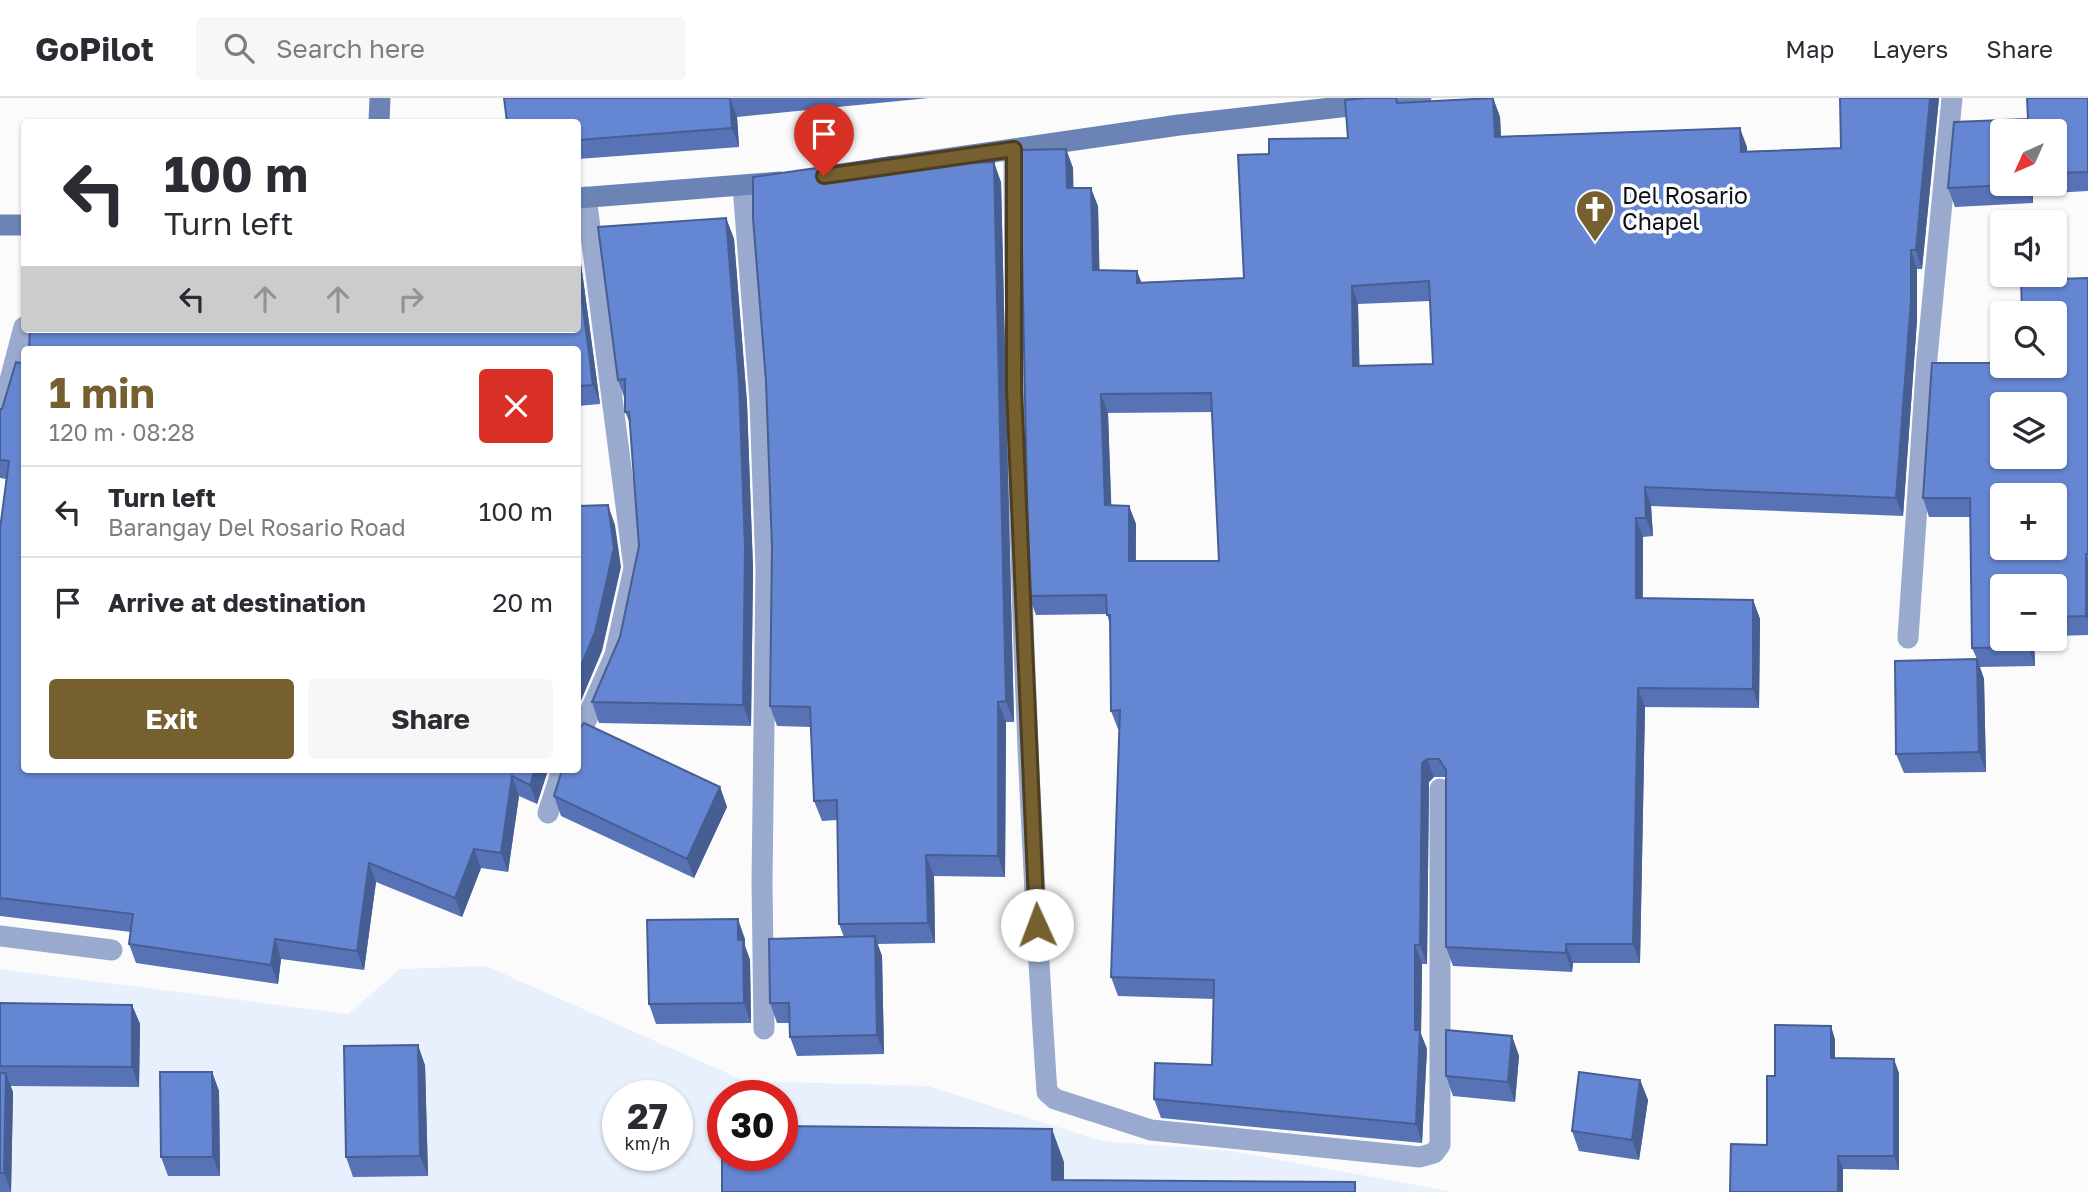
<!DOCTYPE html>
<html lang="en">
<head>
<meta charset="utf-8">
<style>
	:root { --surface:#fff; --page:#f7f7f7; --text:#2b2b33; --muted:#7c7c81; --line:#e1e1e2; --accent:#766030 }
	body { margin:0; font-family:"Golos Text",sans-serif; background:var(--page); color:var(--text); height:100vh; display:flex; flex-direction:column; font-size:26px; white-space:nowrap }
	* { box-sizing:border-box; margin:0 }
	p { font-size:23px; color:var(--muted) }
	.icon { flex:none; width:38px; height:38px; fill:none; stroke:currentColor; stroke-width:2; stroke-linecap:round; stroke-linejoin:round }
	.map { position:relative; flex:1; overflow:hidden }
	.drawer { position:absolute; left:21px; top:248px; width:560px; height:427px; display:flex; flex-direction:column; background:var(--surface); border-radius:7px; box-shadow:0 2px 5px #0004 }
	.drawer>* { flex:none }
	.banner { position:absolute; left:21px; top:21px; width:560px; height:214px; border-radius:7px; box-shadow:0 2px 5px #0004; background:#fff; color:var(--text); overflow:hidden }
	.needle { width:46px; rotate:225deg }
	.tools { position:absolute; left:1990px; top:21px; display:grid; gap:14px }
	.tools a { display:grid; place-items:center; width:77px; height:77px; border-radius:7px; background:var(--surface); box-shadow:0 2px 5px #0004; font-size:35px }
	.speed { position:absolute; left:602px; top:982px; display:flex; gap:14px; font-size:35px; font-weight:700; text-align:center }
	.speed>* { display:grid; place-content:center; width:91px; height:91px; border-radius:50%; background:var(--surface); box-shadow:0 2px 5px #0004; line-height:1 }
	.speed small { font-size:18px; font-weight:400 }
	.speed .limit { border:10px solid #d22; background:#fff; color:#111 }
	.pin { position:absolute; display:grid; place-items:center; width:60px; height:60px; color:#fff; margin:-72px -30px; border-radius:50% 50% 50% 0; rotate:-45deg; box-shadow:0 0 7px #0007 }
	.pin .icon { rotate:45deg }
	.me { position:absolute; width:77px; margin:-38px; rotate:358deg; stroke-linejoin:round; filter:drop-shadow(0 0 5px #0008) }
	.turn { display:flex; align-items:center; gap:24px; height:147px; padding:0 28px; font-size:32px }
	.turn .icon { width:91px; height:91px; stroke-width:2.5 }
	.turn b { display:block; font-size:49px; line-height:60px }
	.lanes { display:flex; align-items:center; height:66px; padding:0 28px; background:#0003; justify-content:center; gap:35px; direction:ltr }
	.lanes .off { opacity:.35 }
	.round { display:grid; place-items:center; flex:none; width:74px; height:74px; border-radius:7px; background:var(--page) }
	.head { display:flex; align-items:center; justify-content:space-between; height:119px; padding:0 28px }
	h1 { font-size:42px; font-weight:700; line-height:52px; color:var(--accent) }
	.primary-button { display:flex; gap:14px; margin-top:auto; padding:14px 28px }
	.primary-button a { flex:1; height:80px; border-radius:7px; background:var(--accent); color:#fff; font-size:28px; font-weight:700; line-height:80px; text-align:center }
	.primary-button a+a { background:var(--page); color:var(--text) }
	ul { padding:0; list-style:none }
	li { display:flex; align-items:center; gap:21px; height:91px; padding:0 28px; border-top:2px solid var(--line) }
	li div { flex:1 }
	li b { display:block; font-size:26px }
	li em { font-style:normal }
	header { display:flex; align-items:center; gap:42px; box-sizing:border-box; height:98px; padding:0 35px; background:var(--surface); border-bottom:2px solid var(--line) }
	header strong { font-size:33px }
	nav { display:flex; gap:38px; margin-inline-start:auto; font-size:24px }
	.search { width:490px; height:63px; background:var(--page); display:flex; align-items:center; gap:18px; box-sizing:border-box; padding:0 24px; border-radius:7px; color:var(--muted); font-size:26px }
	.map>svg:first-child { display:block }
</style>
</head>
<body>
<header>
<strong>GoPilot</strong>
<div class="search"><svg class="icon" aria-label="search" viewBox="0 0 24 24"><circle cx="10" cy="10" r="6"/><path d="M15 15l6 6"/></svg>Search here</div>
<nav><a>Map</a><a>Layers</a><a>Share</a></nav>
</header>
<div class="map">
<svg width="2088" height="1094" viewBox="0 0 2088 1094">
	<rect width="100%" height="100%" fill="#fbfbfb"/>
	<path fill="#e9f0fd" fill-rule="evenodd" d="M486,868L745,983L928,988L1102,1043L1231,1053L1454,1094H0V871L348,916L400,871ZM618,998H677V1057H618ZM723,998H782V1057H723Z"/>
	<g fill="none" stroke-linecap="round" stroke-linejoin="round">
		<path stroke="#9aaace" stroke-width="21" d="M1014,51C1015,366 1026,680 1047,994L1055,1001L1151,1032L1420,1059L1434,1055L1440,1047V691
			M743,89L760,304L766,471L762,784L764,931
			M0,320L24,229
			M1908,540L1927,260L1952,0
			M578,641L615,557L634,470L586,99
			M548,715L562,672
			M0,838L112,852"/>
		<path stroke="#6c83b6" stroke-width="21" d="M379,24L380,0
			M875,71L1179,27L1421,0
			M578,100L780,84
			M0,127H24"/>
	</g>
	<path fill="#5773b5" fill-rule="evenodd" d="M504,0H929L737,19L739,49L578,61L579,65H578V24Z
		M1365,0H1397L1399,5L1493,0L1500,19L1501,39L1747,49V53L1841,50L1939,0L1922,171H1917V222L1903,418L1651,408L1653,438L1643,439V500L1753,502L1760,521L1759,610L1645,609L1640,865H1573L1572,874L1453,868L1446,849V679H1434L1429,684L1427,866H1422L1421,936L1427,951L1422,1045L1161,1020L1154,1001L1212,967L1214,901L1118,898L1111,879L1119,631H1118L1111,613L1110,527L1107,516L1036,517L1029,498L1066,51L1073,70V90L1098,108L1099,172L1137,173L1141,184L1244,180L1269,56L1348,40ZM1430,203L1433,266L1359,268L1358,206ZM1212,314L1219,463H1136V426L1129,408H1111L1108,315Z
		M2088,0V93L2033,96V105L1955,109L1948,90L2028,21ZM2054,33V86H2002Z
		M894,59L897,67L1001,84L1014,624H1006L1005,779L934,778L935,845L877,846L882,858L884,956L797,958L790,939V925H777L770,905L844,839L839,826L838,722L822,723L814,703L811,629L777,628L770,608Z
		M726,120L734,141L747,305L753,471L751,628L599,625L592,604L620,539L639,448L630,325L625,314V302L618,282Z
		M579,151L600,306L578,308V252Z
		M2088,180V537L2054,538V488H2002L2034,541L2035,568L1980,569L1984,581L1986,674L1904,675L1896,656L1977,561L1972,550L1970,419H1929L1923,400L2054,268Z
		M16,264L24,672H548L537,706L519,698L508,774L481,770L462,819L376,784L364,872L281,861L278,886L136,865L129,846L131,834L0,818V431L6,381L0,380V311H2Z
		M720,689L727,709L694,780L561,718L554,698Z
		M745,841V848L750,862L751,925L656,926L649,906Z
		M0,905L132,907L140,926L139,989L10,988L13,994L11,1094H0Z
		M1512,938L1519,958L1515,1004L1453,998L1446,978Z
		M1835,941V960L1899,975V1072L1843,1071L1767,1047L1775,978Z
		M425,967L428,1078L353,1079L346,1059Z
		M212,974L219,993L220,1078H168L161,1059Z
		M1640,982L1648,1002L1639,1062L1579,1053L1572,1033Z"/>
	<path fill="#475e93" d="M730,0L737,19L739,49L732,30Z
		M1493,0L1500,19L1502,58L1495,39Z
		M1930,0H1939L1922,171L1916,152Z
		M1740,30L1747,49L1748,72L1741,54Z
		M1066,51L1073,70L1074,109L1067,90Z
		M994,64L1001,84L1014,624L1006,603Z
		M2026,86H2029L2033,96V105Z
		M1091,90L1098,108L1100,191L1093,172Z
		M726,120L734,141L747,305L753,471L751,628L743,607Z
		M578,145L579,151L600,306L593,287L578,170Z
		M1911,152L1917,171V222L1903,418L1896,400Z
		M1137,173L1144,191L1137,185Z
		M1352,188L1358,206L1360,287L1353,268Z
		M1101,296L1108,315L1112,426L1105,407Z
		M1645,389L1651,408L1653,438L1646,420Z
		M608,407L615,427L621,469L602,553L578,610V575Z
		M1129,408L1136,426L1135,482L1129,463Z
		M1636,420L1643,439L1642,519L1636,500Z
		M2086,456L2088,463V523L2086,518Z
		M1753,502L1760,521L1759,610L1753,591Z
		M2028,541H2034L2035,568L2028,549Z
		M1977,561L1984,581L1986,674L1979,654Z
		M1638,590L1645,609L1640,865L1633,846Z
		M998,604L1006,624L1005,779L998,758Z
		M1427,661L1434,679L1429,684L1427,866L1420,847L1422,665Z
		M535,672H548L537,706L530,687Z
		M512,678L519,698L508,774L501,755Z
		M720,689L727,709L694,780L687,761Z
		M474,751L481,770L462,819L455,800Z
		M926,757L934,778L935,845L928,825Z
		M369,765L376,784L364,872L357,853Z
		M738,821L745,841V848L750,862L751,925L744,905L738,842Z
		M875,838L882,858L884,956L877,937Z
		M275,841L281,861L278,886L271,867Z
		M1566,846L1573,865L1572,874L1566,855Z
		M1415,847L1422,866L1421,936L1427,951L1422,1045L1416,1026Z
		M132,907L140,926L139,989L132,969Z
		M1831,928L1835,941V974L1831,960Z
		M1512,938L1519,958L1515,1004L1508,984Z
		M418,947L425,967L428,1078L420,1058Z
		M1894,961L1899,975V1072L1894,1058Z
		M212,974L219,993L220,1078L213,1059Z
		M6,975L13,994L11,1094L4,1075Z
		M1640,982L1648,1002L1639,1062L1632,1042Z
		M1052,1031L1064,1064V1094L1052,1082Z
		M1838,1058L1843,1071V1094H1838Z"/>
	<path fill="#6586d2" stroke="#475e93" stroke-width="2" fill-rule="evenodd" d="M504,0H730L732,30L578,42V24H507Z
		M1365,0H1396L1397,5L1493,0L1495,39L1740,30L1741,54L1841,50L1840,0H1930L1916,152H1911V203L1896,400L1645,389L1646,420H1636V500L1753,502V591L1638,590L1633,846H1566V855L1446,849V672L1439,661H1427L1422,665L1420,847H1415V932H1420L1416,1026L1154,1001L1155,965L1212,967L1214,882L1111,879L1120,612L1111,613L1110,517H1107L1106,497L1029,498L1020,52L1066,51L1067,90H1091L1093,172L1137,173V185L1244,180L1238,57L1269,56V41L1348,40L1345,2ZM1429,183L1433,266L1353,268L1352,188ZM1211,295L1219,463H1129V408L1105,407L1101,296Z
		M2027,0H2088V74L2054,75V33H2002V86H2026L1948,90L1954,24L2028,21Z
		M894,59L895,67L994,64L1006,603L998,604V758L926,757L928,825L839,826L837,702L814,703L810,609L770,608L772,450L766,283L753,120V79Z
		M726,120L739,284L745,450L743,607L592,604L620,539L639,448L629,314H625V281L618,282L598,129Z
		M578,170L593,287L578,288V252H29L30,231H578Z
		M2088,180V456H2086V518L2054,519V488H2002V541H2028V549L1972,550L1970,400H1923L1932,265H2002V268H2054V215H2022L2021,182ZM2002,306H2054V359H2002ZM2002,397H2054V450H2002Z
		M16,264L24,266V672H535L530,687L512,678L501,755L474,751L455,800L369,765L357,853L275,841L271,867L129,846L133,816L0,800V431L9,363L0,362V311H2Z
		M608,407L614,450L595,534L578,575V408Z
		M1977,561L1979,654L1896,656L1895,563Z
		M584,625L720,689L687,761L554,698L562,672H578V633Z
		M738,821V842H743L744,905L649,906L647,822Z
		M875,838L877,937L790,939L789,905H770L769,841Z
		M0,905L132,907V969L0,968Z
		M1775,927L1831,928V960L1894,961V1058H1838V1094H1730L1731,1046L1767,1047V978H1775Z
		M1446,932L1512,938L1508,984L1446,978Z
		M418,947L420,1058L346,1059L344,948Z
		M160,974H212L213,1059H161Z
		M1579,974L1640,982L1632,1042L1572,1033Z
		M0,975H6L4,1075H0Z
		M722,1027L723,1057H782V1028L1052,1031V1082L1355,1084V1094H722Z"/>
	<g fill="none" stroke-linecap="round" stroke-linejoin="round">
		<defs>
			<path id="route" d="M824,78L1014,51V291L1037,827"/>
		</defs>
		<use href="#route" stroke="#4d3e1f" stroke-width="18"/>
		<use href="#route" stroke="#766030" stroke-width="12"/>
	</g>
	<defs>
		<symbol id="church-pin" viewBox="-11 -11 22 30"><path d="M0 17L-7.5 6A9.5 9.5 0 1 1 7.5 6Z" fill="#766030" stroke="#fbfbfb"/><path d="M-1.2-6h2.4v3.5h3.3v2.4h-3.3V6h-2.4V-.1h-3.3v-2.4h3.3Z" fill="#fff"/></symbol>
	</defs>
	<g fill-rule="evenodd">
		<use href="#church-pin" x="1573" y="89" width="44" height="60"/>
	</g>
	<g text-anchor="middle" stroke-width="7" stroke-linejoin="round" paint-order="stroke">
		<g font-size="23" fill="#0b0f17" stroke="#fbfbfb" text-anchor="start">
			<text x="1622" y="106">Del Rosario<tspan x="1622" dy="26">Chapel</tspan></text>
		</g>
	</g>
</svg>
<div class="tools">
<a><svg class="needle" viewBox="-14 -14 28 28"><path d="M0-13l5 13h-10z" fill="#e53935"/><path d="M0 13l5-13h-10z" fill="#7c7c81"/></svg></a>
<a><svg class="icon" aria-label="sound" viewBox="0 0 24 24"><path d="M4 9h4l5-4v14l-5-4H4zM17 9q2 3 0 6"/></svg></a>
<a><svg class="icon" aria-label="search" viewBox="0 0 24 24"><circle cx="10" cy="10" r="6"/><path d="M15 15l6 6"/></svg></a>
<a><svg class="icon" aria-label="layers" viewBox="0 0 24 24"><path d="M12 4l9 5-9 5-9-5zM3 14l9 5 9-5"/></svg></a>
<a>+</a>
<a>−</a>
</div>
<div class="speed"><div>27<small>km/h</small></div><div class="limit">30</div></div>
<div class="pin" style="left:824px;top:78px;background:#d93025"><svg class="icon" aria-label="arrive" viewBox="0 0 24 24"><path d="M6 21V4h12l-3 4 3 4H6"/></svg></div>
<svg class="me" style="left:1037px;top:827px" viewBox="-20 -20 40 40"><circle r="19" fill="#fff"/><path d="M0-13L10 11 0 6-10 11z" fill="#766030"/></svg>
<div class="banner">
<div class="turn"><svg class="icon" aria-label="left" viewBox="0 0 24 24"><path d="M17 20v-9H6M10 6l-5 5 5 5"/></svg><div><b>100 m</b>Turn left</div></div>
<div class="lanes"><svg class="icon" aria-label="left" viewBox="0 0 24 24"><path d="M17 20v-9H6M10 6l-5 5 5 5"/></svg><svg class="icon off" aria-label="ahead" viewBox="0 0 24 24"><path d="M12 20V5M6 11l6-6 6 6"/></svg><svg class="icon off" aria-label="ahead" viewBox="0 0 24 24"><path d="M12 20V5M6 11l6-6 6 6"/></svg><svg class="icon off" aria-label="right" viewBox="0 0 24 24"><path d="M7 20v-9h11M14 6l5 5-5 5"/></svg></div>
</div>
<section class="drawer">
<div class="head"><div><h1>1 min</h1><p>120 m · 08:28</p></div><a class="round" style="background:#d93025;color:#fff"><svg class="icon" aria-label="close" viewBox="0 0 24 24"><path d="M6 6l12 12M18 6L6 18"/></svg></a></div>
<ul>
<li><svg class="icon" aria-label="left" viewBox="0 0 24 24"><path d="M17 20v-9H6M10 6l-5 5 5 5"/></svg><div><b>Turn left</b><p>Barangay Del Rosario Road</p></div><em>100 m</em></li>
<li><svg class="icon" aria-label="arrive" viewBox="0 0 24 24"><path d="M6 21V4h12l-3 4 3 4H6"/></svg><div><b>Arrive at destination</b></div><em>20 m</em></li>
</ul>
<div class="primary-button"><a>Exit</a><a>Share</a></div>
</section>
</div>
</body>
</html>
